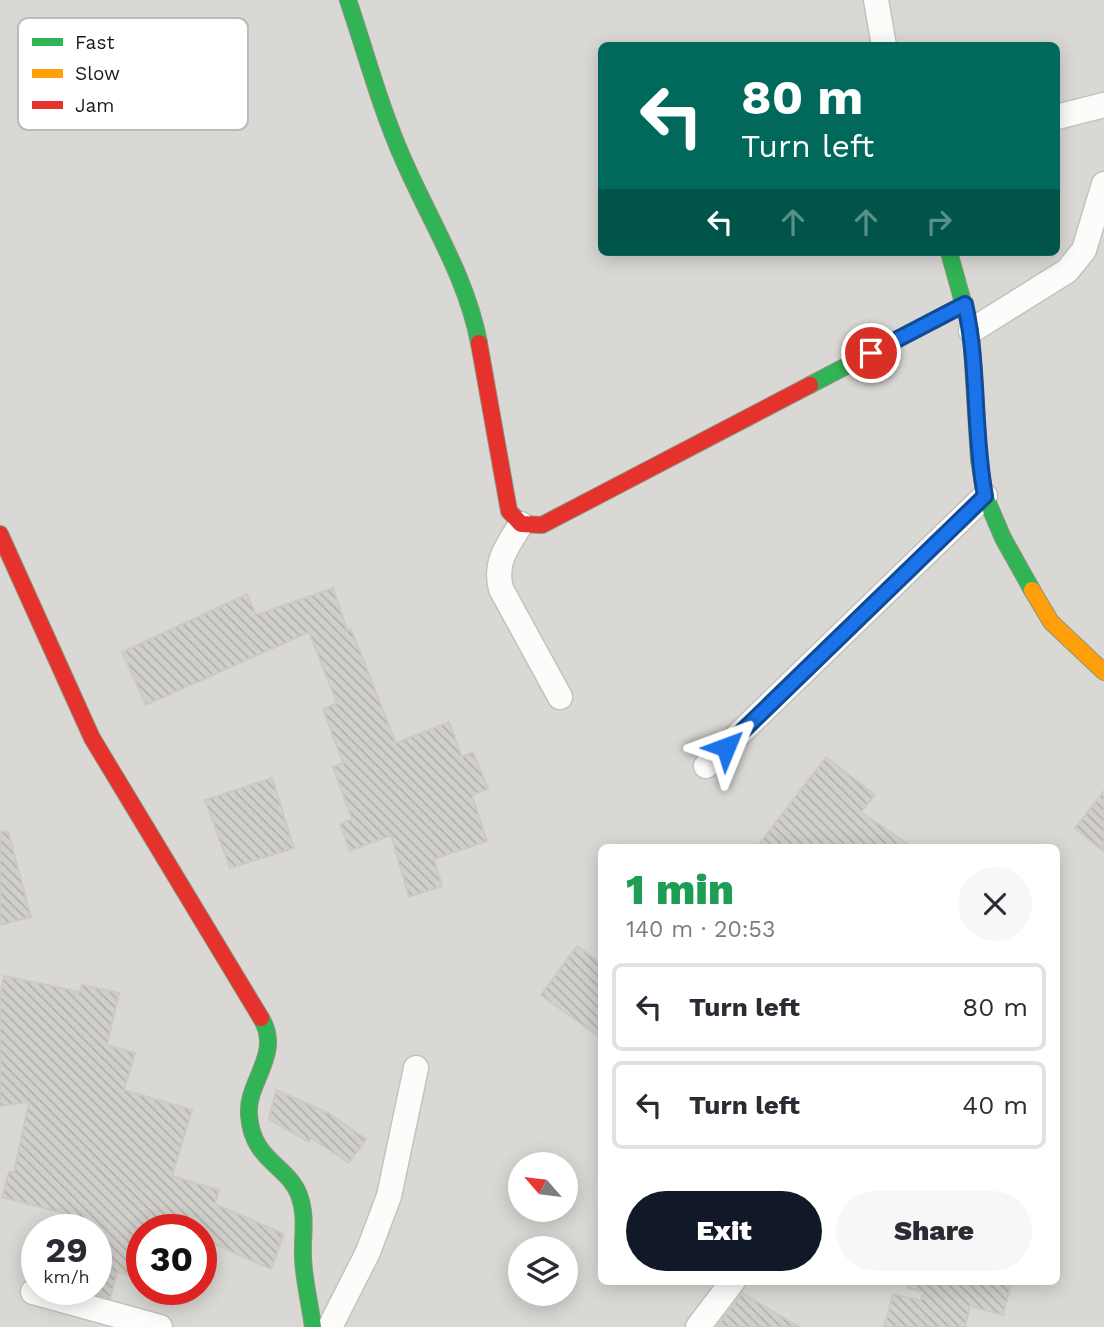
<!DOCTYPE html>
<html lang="en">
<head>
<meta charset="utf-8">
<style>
	:root { --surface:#fff; --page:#f7f7f7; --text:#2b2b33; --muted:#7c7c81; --line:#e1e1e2; --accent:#111827 }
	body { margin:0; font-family:"Work Sans",sans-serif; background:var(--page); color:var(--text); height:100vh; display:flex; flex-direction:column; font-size:26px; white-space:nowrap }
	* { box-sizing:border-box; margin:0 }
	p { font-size:23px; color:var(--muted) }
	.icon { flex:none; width:38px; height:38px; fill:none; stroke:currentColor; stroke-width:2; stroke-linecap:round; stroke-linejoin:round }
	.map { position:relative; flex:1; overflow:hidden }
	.panel { position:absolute; left:598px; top:844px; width:462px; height:441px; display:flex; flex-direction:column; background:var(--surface); border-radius:10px; box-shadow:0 4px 18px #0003 }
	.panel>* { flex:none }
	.hud { position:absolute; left:598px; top:42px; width:462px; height:214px; border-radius:10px; box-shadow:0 4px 18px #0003; background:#00695c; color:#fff; overflow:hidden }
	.needle { width:46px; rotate:298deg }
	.buttons { position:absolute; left:508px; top:1152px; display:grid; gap:14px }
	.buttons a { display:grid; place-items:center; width:70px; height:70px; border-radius:50%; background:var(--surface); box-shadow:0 4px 18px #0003; font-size:35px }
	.speed { position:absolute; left:21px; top:1214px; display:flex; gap:14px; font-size:35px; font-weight:700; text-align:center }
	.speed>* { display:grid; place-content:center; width:91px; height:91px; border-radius:50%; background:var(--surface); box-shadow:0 4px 18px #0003; line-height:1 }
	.speed small { font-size:18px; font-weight:400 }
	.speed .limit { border:10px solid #d22; background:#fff; color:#111 }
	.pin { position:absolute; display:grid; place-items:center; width:60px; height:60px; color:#fff; margin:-30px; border:4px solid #fff; border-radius:50%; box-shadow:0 2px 7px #0007 }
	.me { position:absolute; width:77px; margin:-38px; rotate:46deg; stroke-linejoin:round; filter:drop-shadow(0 0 5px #0008) }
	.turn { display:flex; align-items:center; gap:24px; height:147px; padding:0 28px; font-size:32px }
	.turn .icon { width:91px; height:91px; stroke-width:2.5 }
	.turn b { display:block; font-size:49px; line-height:60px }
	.lanes { display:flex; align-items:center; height:66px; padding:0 28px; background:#0003; justify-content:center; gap:35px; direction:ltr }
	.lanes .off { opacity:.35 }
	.round { display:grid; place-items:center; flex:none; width:74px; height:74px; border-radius:37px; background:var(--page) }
	.head { display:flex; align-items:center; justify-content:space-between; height:119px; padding:0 28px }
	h1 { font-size:42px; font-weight:800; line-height:52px; color:#1e9e55 }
	.cta { display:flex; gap:14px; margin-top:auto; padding:14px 28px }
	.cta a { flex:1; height:80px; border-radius:42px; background:var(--accent); color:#fff; font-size:28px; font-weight:800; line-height:80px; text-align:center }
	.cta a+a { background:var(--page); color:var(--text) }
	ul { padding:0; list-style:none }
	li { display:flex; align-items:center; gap:21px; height:88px; margin:0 14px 10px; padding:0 14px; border:4px solid var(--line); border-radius:10px }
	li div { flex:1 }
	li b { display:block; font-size:26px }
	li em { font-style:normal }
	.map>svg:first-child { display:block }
</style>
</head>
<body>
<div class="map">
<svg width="1104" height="1327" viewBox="0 0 1104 1327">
	<defs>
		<pattern id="building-back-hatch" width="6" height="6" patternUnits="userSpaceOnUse" patternTransform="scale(1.75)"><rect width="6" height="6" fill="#d0cfca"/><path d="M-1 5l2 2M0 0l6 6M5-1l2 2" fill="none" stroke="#b2b1ad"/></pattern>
	</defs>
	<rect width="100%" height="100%" fill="#eae9e3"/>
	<path fill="#d9d8d5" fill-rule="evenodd" d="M0,0H1104V1327H0ZM602,46H1057V252H602ZM602,847H1057V1281H602ZM520,1164H565V1209H520ZM37,1230H96V1290H37ZM142,1230H201V1290H142ZM520,1248H565V1293H520Z"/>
	<path fill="url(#building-back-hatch)" stroke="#cdcac5" stroke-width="2" d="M333,588L347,630L351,629L396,743L449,722L462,757L473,752L488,789L472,795L487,841L434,859L442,886L409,897L391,835L350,851L340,824L352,819L333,767L343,763L323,709L337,703L309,632L146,705L122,652L247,594L256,615Z
		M826,757L875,795L861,812L912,847H757Z
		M272,778L294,848L230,868L205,800Z
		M1104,791V852L1075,828Z
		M8,831L31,917L0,925V832Z
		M577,946L602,964V1039L541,995Z
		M4,976L80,992L82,985L119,993L107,1045L135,1053L124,1090L192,1110L172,1176L219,1190L215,1204L284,1234L271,1269L201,1238V1230H142V1278L117,1272L110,1298L96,1294V1230H59L63,1213L2,1197L9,1172L14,1173L29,1102L0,1106V995Z
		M276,1090L328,1113L366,1139L349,1163L311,1138L309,1142L269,1119Z
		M909,1281H1012L1003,1315L970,1306L965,1327H884L893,1294L921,1301L923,1292L908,1288Z
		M742,1293L799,1327H717Z"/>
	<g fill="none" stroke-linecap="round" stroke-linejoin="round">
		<defs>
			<path id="street" d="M876,0L884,46
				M1057,117L1104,105
				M971,331L1067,271L1084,250L1104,184
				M521,524C507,546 494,563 501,589L560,697
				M706,766L985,496
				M33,1292L160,1327
				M330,1327L368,1252L389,1196L416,1068
				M698,1327L733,1281"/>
			<path id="fast" d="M348,0C366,53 381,110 404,161C430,221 467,278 479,343
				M949,252L971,331L979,460L985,496L1003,538L1032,590
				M810,385L965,304
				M261,1018C283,1054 246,1082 249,1115C252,1161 288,1165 299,1195C307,1216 302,1236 303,1258C304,1281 310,1304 313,1327"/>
			<path id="slow" d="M1032,590L1051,622L1104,672"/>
			<path id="jam" d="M479,343L509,511L521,524L542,525L810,385
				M0,534L92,738L261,1018"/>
		</defs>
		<use href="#street" stroke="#c2c2bf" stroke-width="27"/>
		<use href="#fast" stroke="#8f937c" stroke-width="18"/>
		<use href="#slow" stroke="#8f937c" stroke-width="18"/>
		<use href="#jam" stroke="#8f937c" stroke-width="18"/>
		<use href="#street" stroke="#fcfcfb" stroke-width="24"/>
		<use href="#fast" stroke="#30b455" stroke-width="16"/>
		<use href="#slow" stroke="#ff9f0a" stroke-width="16"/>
		<use href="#jam" stroke="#e5322d" stroke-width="16"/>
	</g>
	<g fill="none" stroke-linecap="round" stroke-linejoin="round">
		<defs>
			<path id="route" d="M726,747L985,496C973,432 979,367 965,304L871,353"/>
		</defs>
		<use href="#route" stroke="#114b97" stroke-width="18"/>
		<use href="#route" stroke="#1a73e8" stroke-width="12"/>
	</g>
	<rect x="18" y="18" width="230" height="112" rx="10" fill="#fff" stroke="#bbb" stroke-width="2"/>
	<rect x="32" y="38" width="31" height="8" fill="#30b455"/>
	<rect x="32" y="69" width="31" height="9" fill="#ff9f0a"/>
	<rect x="32" y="101" width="31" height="8" fill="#e5322d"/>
	<g font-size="19" fill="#1b1b1b">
		<text x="75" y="49">Fast</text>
		<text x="75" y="80">Slow</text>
		<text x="75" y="112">Jam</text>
	</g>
</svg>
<div class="buttons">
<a><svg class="needle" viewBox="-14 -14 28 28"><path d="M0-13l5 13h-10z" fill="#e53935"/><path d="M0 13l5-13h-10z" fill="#7c7c81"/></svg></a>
<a><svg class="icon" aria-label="layers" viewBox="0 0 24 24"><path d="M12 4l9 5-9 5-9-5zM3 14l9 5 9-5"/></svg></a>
</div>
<div class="speed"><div>29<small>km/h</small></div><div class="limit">30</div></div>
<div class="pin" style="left:871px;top:353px;background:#d93025"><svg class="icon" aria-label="arrive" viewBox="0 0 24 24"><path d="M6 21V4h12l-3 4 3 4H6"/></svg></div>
<svg class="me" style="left:726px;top:747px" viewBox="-20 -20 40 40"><path d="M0-17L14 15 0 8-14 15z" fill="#1a73e8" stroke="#fff" stroke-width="4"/></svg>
<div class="hud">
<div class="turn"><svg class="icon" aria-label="left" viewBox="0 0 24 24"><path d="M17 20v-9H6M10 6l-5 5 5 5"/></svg><div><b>80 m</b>Turn left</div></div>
<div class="lanes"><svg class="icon" aria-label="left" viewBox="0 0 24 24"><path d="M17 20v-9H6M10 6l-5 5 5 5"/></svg><svg class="icon off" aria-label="ahead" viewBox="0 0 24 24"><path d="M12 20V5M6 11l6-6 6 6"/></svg><svg class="icon off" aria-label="ahead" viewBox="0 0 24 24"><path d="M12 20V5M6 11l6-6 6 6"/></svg><svg class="icon off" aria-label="right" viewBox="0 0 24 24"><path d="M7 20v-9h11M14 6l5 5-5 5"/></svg></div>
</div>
<section class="panel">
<div class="head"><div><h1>1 min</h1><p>140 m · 20:53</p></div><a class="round"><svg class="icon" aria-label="close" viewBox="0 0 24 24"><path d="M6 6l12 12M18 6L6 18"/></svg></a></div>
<ul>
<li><svg class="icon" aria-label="left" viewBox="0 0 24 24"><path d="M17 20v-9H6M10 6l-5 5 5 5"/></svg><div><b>Turn left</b></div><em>80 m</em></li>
<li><svg class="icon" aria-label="left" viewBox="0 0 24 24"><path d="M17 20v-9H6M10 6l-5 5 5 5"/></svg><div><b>Turn left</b></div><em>40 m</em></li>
</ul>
<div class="cta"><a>Exit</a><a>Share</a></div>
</section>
</div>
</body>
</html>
